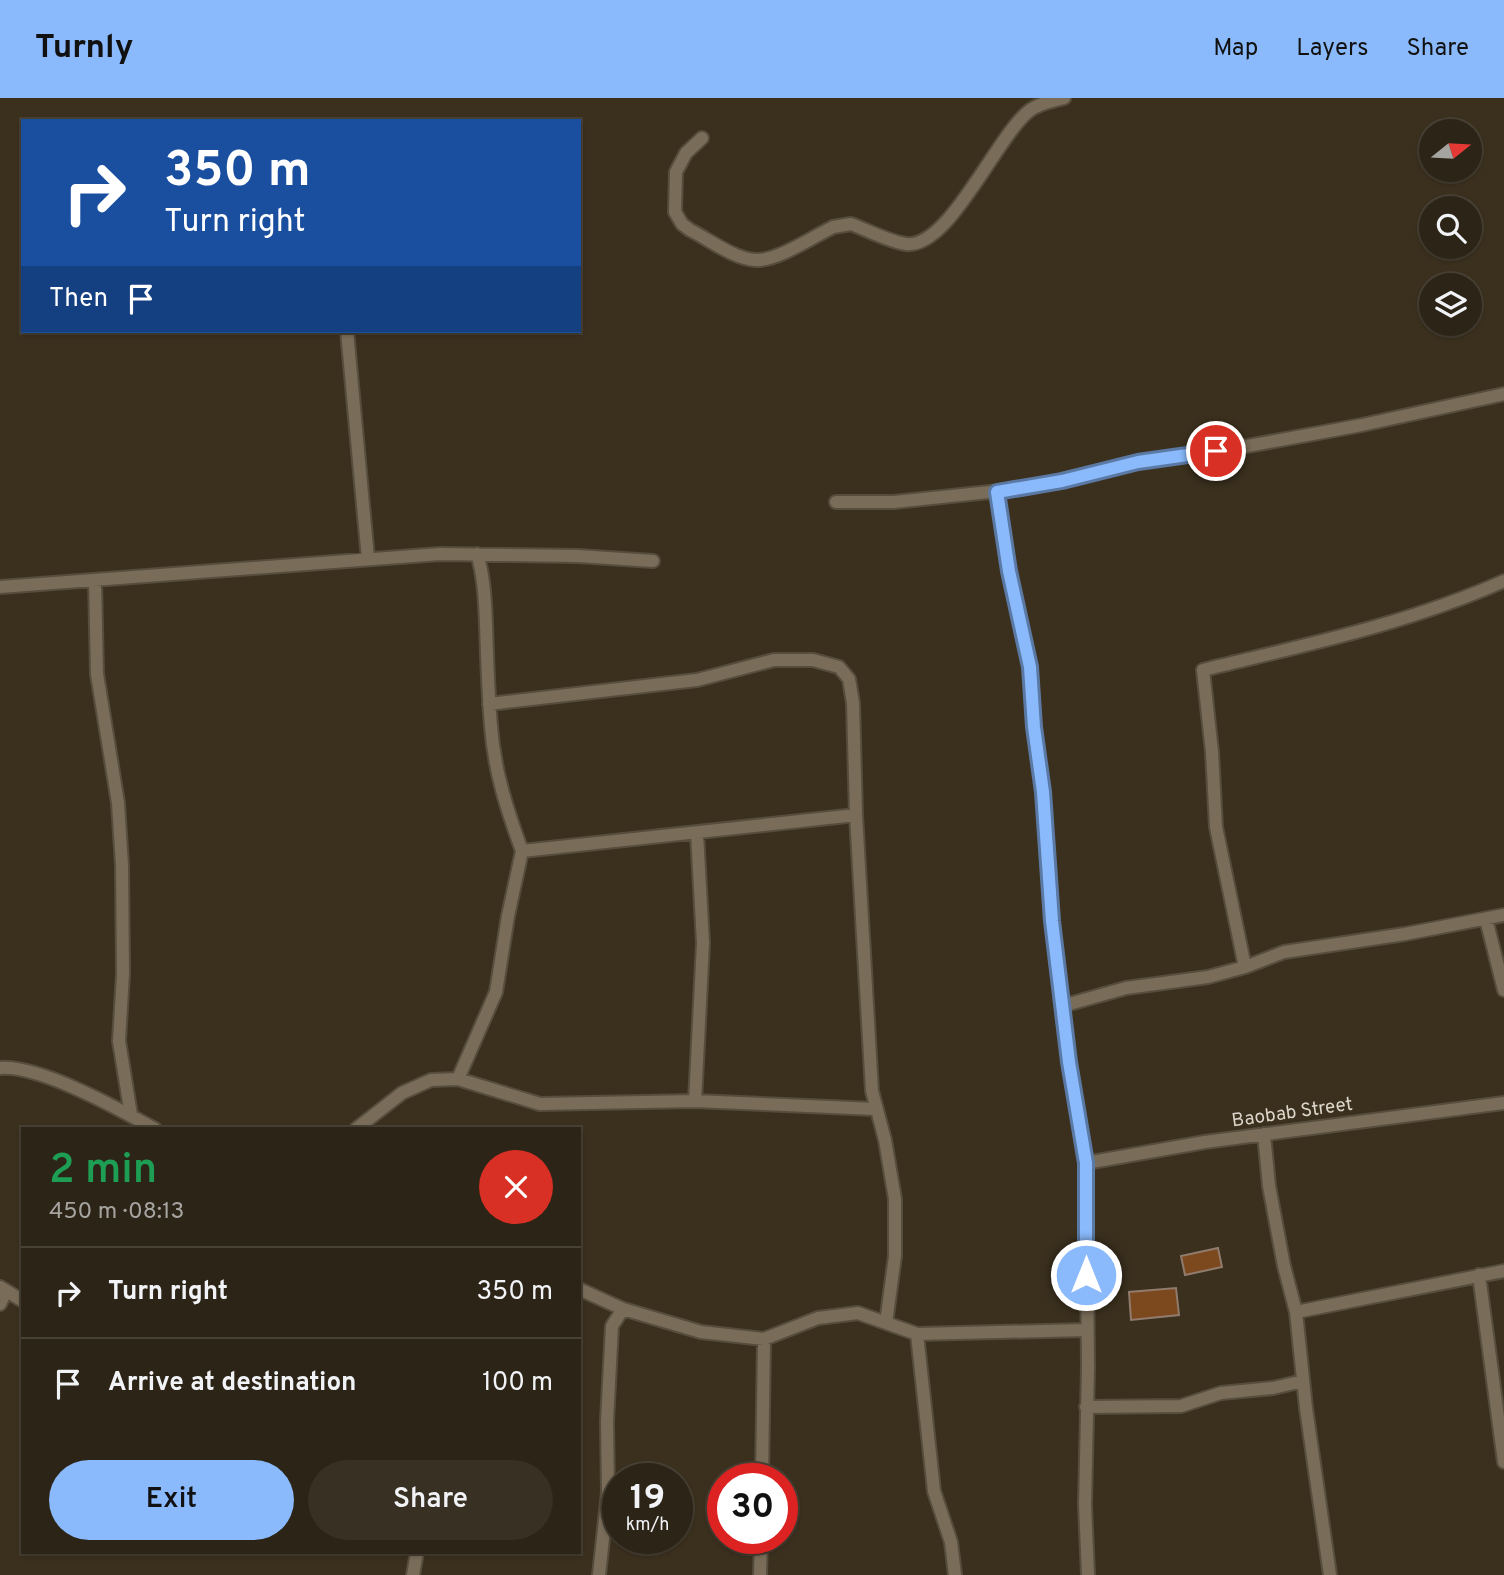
<!DOCTYPE html>
<html lang="en">
<head>
<meta charset="utf-8">
<style>
	:root { --surface:#2c2416; --page:#383023; --text:#f1f3f6; --muted:#a6a4a1; --line:#484135; --accent:#8abafc }
	body { margin:0; font-family:Overpass,sans-serif; background:var(--page); color:var(--text); height:100vh; display:flex; flex-direction:column; font-size:26px; white-space:nowrap }
	* { box-sizing:border-box; margin:0 }
	p { font-size:23px; color:var(--muted) }
	.icon { flex:none; width:38px; height:38px; fill:none; stroke:currentColor; stroke-width:2; stroke-linecap:round; stroke-linejoin:round }
	.map { position:relative; flex:1; overflow:hidden }
	.panel { position:absolute; left:21px; top:1029px; width:560px; height:427px; display:flex; flex-direction:column; background:var(--surface); border-radius:0px; box-shadow:0 2px 5px #0004,0 0 0 2px var(--line) }
	.panel>* { flex:none }
	.banner { position:absolute; left:21px; top:21px; width:560px; height:214px; border-radius:0px; box-shadow:0 2px 5px #0004,0 0 0 2px var(--line); background:#1a4fa0; color:#fff; overflow:hidden }
	.needle { width:46px; rotate:72deg }
	.fabs { position:absolute; left:1419px; top:21px; display:grid; gap:14px }
	.fabs a { display:grid; place-items:center; width:63px; height:63px; border-radius:50%; background:var(--surface); box-shadow:0 2px 5px #0004,0 0 0 2px var(--line); font-size:35px }
	.speed { position:absolute; left:602px; top:1365px; display:flex; gap:14px; font-size:35px; font-weight:700; text-align:center }
	.speed>* { display:grid; place-content:center; width:91px; height:91px; border-radius:50%; background:var(--surface); box-shadow:0 2px 5px #0004,0 0 0 2px var(--line); line-height:1 }
	.speed small { font-size:18px; font-weight:400 }
	.speed .limit { border:10px solid #d22; background:#fff; color:#111 }
	.pin { position:absolute; display:grid; place-items:center; width:60px; height:60px; color:#fff; margin:-30px; border:4px solid #fff; border-radius:50%; box-shadow:0 2px 7px #0007 }
	.me { position:absolute; width:77px; margin:-38px; rotate:0deg; stroke-linejoin:round; filter:drop-shadow(0 0 5px #0008) }
	.turn { display:flex; align-items:center; gap:24px; height:147px; padding:0 28px; font-size:32px }
	.turn .icon { width:91px; height:91px; stroke-width:2.5 }
	.turn b { display:block; font-size:49px; line-height:60px }
	.then { display:flex; align-items:center; height:66px; padding:0 28px; background:#0003; gap:14px; font-size:26px }
	.round { display:grid; place-items:center; flex:none; width:74px; height:74px; border-radius:37px; background:var(--page) }
	.overview { display:flex; align-items:center; justify-content:space-between; height:119px; padding:0 28px }
	h1 { font-size:42px; font-weight:600; line-height:52px; color:#1e9e55 }
	.cta { display:flex; gap:14px; margin-top:auto; padding:14px 28px }
	.cta a { flex:1; height:80px; border-radius:42px; background:var(--accent); color:#111; font-size:28px; font-weight:600; line-height:80px; text-align:center }
	.cta a+a { background:var(--page); color:var(--text) }
	ul { padding:0; list-style:none }
	li { display:flex; align-items:center; gap:21px; height:91px; padding:0 28px; border-top:2px solid var(--line) }
	li div { flex:1 }
	li b { display:block; font-size:26px }
	li em { font-style:normal }
	header { display:flex; align-items:center; gap:42px; box-sizing:border-box; height:98px; padding:0 35px; background:var(--accent); color:#111 }
	header strong { font-size:33px }
	nav { display:flex; gap:38px; margin-inline-start:auto; font-size:24px }
	.map>svg:first-child { display:block }
</style>
</head>
<body>
<header>
<strong>Turnly</strong>
<nav><a>Map</a><a>Layers</a><a>Share</a></nav>
</header>
<div class="map">
<svg width="1504" height="1477" viewBox="0 0 1504 1477">
	<rect width="100%" height="100%" fill="#3b301e"/>
	<path fill="#7c491f" stroke="#907b6c" stroke-width="2" d="M1218,1150L1222,1169L1185,1177L1181,1158Z
		M1176,1190L1179,1217L1131,1222L1129,1194Z"/>
	<g fill="none" stroke-linecap="round" stroke-linejoin="round">
		<defs>
			<path id="minor" d="M702,40L686,55L676,74L675,114L682,126L690,132C710,142 734,161 756,162C777,163 813,139 833,129L851,126C867,132 890,144 906,146C949,151 996,39 1029,13C1039,5 1053,3 1064,0
				M347,233L368,461
				M997,394L1009,473L1030,569L1034,629L1043,693L1052,823L1069,964L1086,1065L1088,1269L1085,1407L1088,1477
				M836,404H894L1027,390L1138,364L1242,349L1362,327L1504,296
				M477,456C484,478 485,503 486,526C487,560 488,594 491,628C494,672 507,712 522,753
				M95,482L97,576L118,705L122,767L123,876L119,943L131,1017
				M0,489L440,456L578,458L653,463
				M489,606L697,582L774,562H813L839,569L849,581L853,605L856,717L872,993L885,1042L895,1101V1158L886,1225
				M1486,821L1504,892
				M1245,869L1216,729L1212,654L1203,572C1305,547 1407,526 1504,483
				M1062,908L1126,890L1208,879L1245,869L1284,854L1405,836L1504,817
				M0,970C40,967 119,1011 155,1031
				M458,981L496,894L508,818L522,753L856,717
				M695,1003L703,845L697,735
				M356,1031L402,995L431,982L458,981L540,1006L695,1003L875,1011
				M1264,1036L1269,1088L1284,1168L1296,1214L1306,1310L1330,1477
				M1086,1065L1205,1044L1504,1005
				M1479,1177L1504,1364
				M0,1189L23,1203
				M579,1191L623,1211L701,1234L764,1241L818,1220L858,1215L917,1236L1086,1232
				M0,1206L6,1193
				M1296,1214L1504,1173
				M917,1236L934,1393L951,1444L955,1477
				M1086,1309L1181,1308L1221,1295L1273,1290L1303,1283
				M762,1381L764,1241
				M413,1477L417,1454
				M599,1477L608,1394L607,1323L612,1228L623,1211
				M760,1477L761,1440"/>
		</defs>
		<use href="#minor" stroke="#564d3d" stroke-width="16"/>
		<use href="#minor" stroke="#796c58" stroke-width="12"/>
	</g>
	<g fill="none" stroke-linecap="round" stroke-linejoin="round">
		<defs>
			<path id="route" d="M1086,1177V1065L1069,964L1052,823L1043,694L1034,629L1030,569L1009,473L997,394L1062,383L1138,364L1216,353"/>
		</defs>
		<use href="#route" stroke="#5a79a4" stroke-width="18"/>
		<use href="#route" stroke="#8abafc" stroke-width="12"/>
	</g>
	<g text-anchor="middle" stroke-width="7" stroke-linejoin="round" paint-order="stroke">
		<g font-size="19" fill="#dcd5ca" stroke="#3b301e">
			<text transform="translate(1292 1013) rotate(-8)" y="7">Baobab Street</text>
		</g>
	</g>
</svg>
<div class="fabs">
<a><svg class="needle" viewBox="-14 -14 28 28"><path d="M0-13l5 13h-10z" fill="#e53935"/><path d="M0 13l5-13h-10z" fill="#a6a4a1"/></svg></a>
<a><svg class="icon" aria-label="search" viewBox="0 0 24 24"><circle cx="10" cy="10" r="6"/><path d="M15 15l6 6"/></svg></a>
<a><svg class="icon" aria-label="layers" viewBox="0 0 24 24"><path d="M12 4l9 5-9 5-9-5zM3 14l9 5 9-5"/></svg></a>
</div>
<div class="speed"><div>19<small>km/h</small></div><div class="limit">30</div></div>
<div class="pin" style="left:1216px;top:353px;background:#d93025"><svg class="icon" aria-label="arrive" viewBox="0 0 24 24"><path d="M6 21V4h12l-3 4 3 4H6"/></svg></div>
<svg class="me" style="left:1086px;top:1177px" viewBox="-20 -20 40 40"><circle r="17" fill="#8abafc" stroke="#fff" stroke-width="3"/><path d="M0-11L8 9 0 5-8 9z" fill="#fff"/></svg>
<div class="banner">
<div class="turn"><svg class="icon" aria-label="right" viewBox="0 0 24 24"><path d="M7 20v-9h11M14 6l5 5-5 5"/></svg><div><b>350 m</b>Turn right</div></div>
<div class="then">Then<svg class="icon" aria-label="arrive" viewBox="0 0 24 24"><path d="M6 21V4h12l-3 4 3 4H6"/></svg></div>
</div>
<section class="panel">
<div class="overview"><div><h1>2 min</h1><p>450 m · 08:13</p></div><a class="round" style="background:#d93025;color:#fff"><svg class="icon" aria-label="close" viewBox="0 0 24 24"><path d="M6 6l12 12M18 6L6 18"/></svg></a></div>
<ul>
<li><svg class="icon" aria-label="right" viewBox="0 0 24 24"><path d="M7 20v-9h11M14 6l5 5-5 5"/></svg><div><b>Turn right</b></div><em>350 m</em></li>
<li><svg class="icon" aria-label="arrive" viewBox="0 0 24 24"><path d="M6 21V4h12l-3 4 3 4H6"/></svg><div><b>Arrive at destination</b></div><em>100 m</em></li>
</ul>
<div class="cta"><a>Exit</a><a>Share</a></div>
</section>
</div>
</body>
</html>
